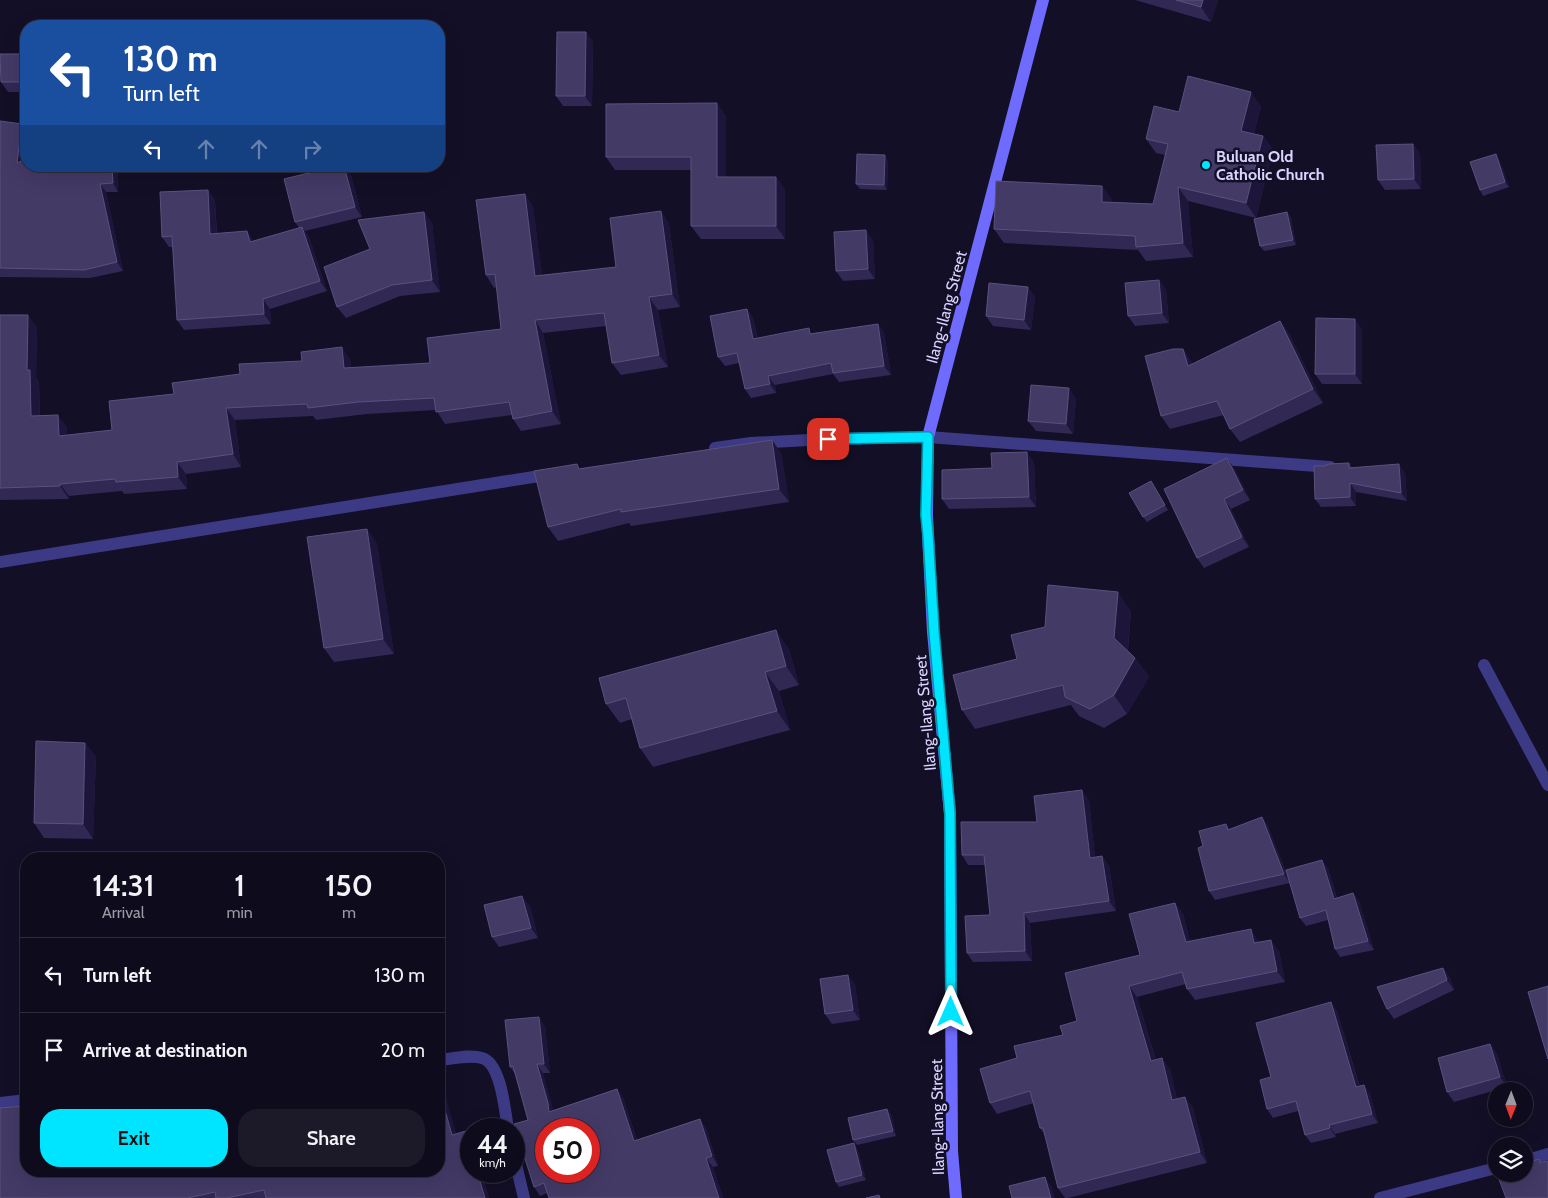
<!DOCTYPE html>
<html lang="en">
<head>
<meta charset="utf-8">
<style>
	:root { --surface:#0e0b1c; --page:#1c1929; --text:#f1f3f6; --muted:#9b9ba3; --line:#2e2b3b; --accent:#00e5ff }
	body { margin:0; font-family:Cabin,sans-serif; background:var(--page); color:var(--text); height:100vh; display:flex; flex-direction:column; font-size:19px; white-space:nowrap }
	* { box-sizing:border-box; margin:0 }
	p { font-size:16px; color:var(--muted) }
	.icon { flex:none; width:28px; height:28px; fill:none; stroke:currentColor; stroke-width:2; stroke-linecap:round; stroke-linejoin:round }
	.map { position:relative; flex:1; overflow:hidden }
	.sheet { position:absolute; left:20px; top:852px; width:425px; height:325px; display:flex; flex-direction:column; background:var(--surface); border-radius:20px; box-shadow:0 5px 20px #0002,0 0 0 1px var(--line) }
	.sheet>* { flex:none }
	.top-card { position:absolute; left:20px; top:20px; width:425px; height:152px; border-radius:20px; box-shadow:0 5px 20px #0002,0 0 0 1px var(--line); background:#1a4fa0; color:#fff; overflow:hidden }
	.needle { width:32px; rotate:181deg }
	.fabs { position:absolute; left:1488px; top:1082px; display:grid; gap:10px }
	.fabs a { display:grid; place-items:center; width:45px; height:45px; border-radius:50%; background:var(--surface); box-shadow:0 5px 20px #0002,0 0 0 1px var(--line); font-size:25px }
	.speed { position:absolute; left:460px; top:1118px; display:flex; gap:10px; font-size:25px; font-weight:700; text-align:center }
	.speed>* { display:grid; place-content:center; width:65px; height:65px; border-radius:50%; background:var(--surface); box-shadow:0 5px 20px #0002,0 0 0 1px var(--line); line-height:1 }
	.speed small { font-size:12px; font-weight:400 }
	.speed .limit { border:8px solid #d22; background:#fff; color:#111 }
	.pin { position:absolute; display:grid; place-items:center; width:42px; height:42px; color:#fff; margin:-21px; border-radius:10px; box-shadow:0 2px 8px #0006 }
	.me { position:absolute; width:55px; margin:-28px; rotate:0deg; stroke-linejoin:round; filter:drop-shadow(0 0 4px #0008) }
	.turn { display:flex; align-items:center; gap:18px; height:105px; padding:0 20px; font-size:22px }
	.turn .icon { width:65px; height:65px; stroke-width:2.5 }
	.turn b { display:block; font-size:35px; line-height:42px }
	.lanes { display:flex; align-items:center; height:48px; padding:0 20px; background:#0003; justify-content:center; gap:25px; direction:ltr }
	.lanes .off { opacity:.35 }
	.eta { display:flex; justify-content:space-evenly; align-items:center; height:85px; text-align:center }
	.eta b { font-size:30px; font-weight:600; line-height:35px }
	.primary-button { display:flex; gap:10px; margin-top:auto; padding:10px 20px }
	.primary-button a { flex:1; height:58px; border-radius:20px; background:var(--accent); color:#111; font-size:20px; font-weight:600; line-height:58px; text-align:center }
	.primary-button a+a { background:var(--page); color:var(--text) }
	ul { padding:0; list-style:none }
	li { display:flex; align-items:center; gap:15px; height:75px; padding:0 20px; border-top:1px solid var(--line) }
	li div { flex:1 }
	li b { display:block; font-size:19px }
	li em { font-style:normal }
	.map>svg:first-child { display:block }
</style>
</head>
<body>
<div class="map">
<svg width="1548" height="1198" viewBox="0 0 1548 1198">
	<rect width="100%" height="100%" fill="#130f26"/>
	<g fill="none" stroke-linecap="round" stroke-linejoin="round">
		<path stroke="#3d3a85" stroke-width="12" d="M715,448L751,443L828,439L928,437L1330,467
			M0,562L552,474
			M1484,665L1548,785
			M439,1060C452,1059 469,1054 482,1058C501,1063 505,1111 508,1129
			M0,1103L26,1100
			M514,1156L524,1198
			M1524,1161L1548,1154
			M1380,1198L1496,1168"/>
		<path stroke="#6f6bff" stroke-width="12" d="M956,1198L952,1151L950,814L933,632L927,515L928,437L1043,0"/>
	</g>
	<path fill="#312854" d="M1135,0H1218L1211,22Z
		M586,32L593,42L592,106H563L556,96Z
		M26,54V92H8L1,82Z
		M1261,106L1254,134L1263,136L1273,150L1256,218L1188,201L1193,257L1146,261L1138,250L1004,243L994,229L1102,186L1112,200V202L1153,204L1165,155L1156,153L1146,139L1179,112Z
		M726,116V177H776L785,190V239H701L691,226V170H615L606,157Z
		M0,121L25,160L26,166H118V192H106L123,271L90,278L0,277Z
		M1413,144L1420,154L1421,189L1385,190L1378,180Z
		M1499,159L1509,187L1483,196L1480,190Z
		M888,160L887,190L860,189L856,184Z
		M351,175L362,217L305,231L309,237L327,291L270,309L271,324L184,330L177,320L173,247H169L162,237L208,190L215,200L217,234L254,241L299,228L295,222Z
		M525,194L533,207L542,275L616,267L661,211L669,224L680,307L658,310L668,367L621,375L612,363L606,326L543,333L561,424L521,431L513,419L512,415L445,424L436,410L367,414L316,420L313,416L235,420L241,467L186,474L187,489L124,494L122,491L69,496V499L0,500V315L37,327L36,377L39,382L40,416L67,427V435L112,430L174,394L350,359L351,368L430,363L501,329L497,287L494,288L486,275Z
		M424,212L432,223L440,292L400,296L346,318L337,307L370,249Z
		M1287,212L1291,217L1296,245L1264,251L1260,246Z
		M873,240L875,279L843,281L836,271Z
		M1159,280L1166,290L1169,323L1135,326L1128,316Z
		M1028,287L1035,297L1031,330L993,326L986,316Z
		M747,309L753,318L758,339L813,333L878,324L884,333L891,375L839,382L833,374L775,385L776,393L751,398L745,389L739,363L725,366L718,357Z
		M1280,321L1290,335L1323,403L1240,442L1230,429L1224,415L1170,429L1161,416L1183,349L1193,364Z
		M1362,329V384H1322L1315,374Z
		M1076,398L1073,434L1036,431L1028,421Z
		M772,440L781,453L789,502L631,526L629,523L558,541L548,527L581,468Z
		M1227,458L1234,468L1250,500L1231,509L1249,547L1204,568L1197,558Z
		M1034,462L1036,507L949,509L942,499L992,468Z
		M1349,463L1352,468L1405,473L1407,501L1356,492V506L1321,507L1315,499L1324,466Z
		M1151,481L1168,510L1147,522L1143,517Z
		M367,529L377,544L394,654L334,662L324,648Z
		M1131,611L1128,651L1135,658L1149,677L1127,714L1104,728L1079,716L1071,705L975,729L962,710Z
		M789,649L799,685L779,691L790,730L653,767L640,748L632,719L620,723L606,704Z
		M85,743L96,757L93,839L44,838L34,823Z
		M1089,800L1095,857L1102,856L1109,866L1116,911L1030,923L1032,961L973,962L967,953L990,915L985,865H968L962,855Z
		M1262,817L1268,826L1289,880L1328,868L1337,898L1353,893L1359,901L1374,950L1340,957L1335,949L1328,920L1306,926L1300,918L1290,883L1215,900L1209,891L1203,846L1226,824L1229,829Z
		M1175,903L1183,914L1190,941L1258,940L1259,942L1279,951L1285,982L1195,1000L1187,989L1186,984L1137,997L1156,1060L1170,1069L1177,1099L1185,1097L1193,1108L1207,1163L1068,1198H1065L1058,1188L1045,1135L1040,1128L1034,1103L997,1114L990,1103L1017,1058L1063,1035L1077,1021L1140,955Z
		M530,906L538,938L499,947L492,937Z
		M1443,968L1450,978L1454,990L1394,1019L1387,1009Z
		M848,975L855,985L860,1020L832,1024L825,1014Z
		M1337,1011L1360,1087L1364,1085L1370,1094L1378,1123L1335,1134L1336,1137L1311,1143L1305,1135L1298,1111L1273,1118L1267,1109L1271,1077Z
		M545,1026L550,1073H543L553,1110L617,1089L623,1098L637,1140L700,1119L706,1128L718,1166L713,1167L723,1198H549L548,1193L540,1196L534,1187L528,1120L515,1074L510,1067Z
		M1490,1044L1497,1054L1507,1087L1454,1102L1447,1092Z
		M439,1075L456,1134L466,1131L471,1138V1171H481L489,1198H0L26,1171H439Z
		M891,1114L896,1136L857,1145L853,1140Z
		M857,1148L866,1180L839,1187L836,1182Z"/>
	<path fill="#1d163a" d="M1203,0H1218L1211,22L1201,7Z
		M586,32L593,42L592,106L585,96Z
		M1251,92L1261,106L1251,145L1241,131Z
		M717,103L726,116V190L717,177Z
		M22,124L26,130V145L23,172L17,163Z
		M1263,136L1273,150L1256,218L1246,203Z
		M1413,144L1420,154L1421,189L1414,179Z
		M1496,154L1499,159L1509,187L1505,182Z
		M885,155L888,160L887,190L884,185Z
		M112,166H118V192L113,183Z
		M344,166L351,175L362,217L355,207Z
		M776,177L785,190V239L776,226Z
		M100,184L106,192L123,271L117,262Z
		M1102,186L1112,200V216L1102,202Z
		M1178,187L1188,201L1193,257L1183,243Z
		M208,190L215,200L217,244L210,234Z
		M525,194L533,207L544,288L535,276Z
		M661,211L669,224L680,307L672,294Z
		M424,212L432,223L440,292L432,280Z
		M1287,212L1291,217L1296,245L1293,240Z
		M302,227L309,237L327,291L320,281Z
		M866,230L873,240L875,279L868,269Z
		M247,231L254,241L250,242Z
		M1159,280L1166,290L1169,323L1162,313Z
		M1028,287L1035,297L1031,330L1024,320Z
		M649,297L658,310L668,367L659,355Z
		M263,299L270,309L271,324L264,314Z
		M747,309L753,318L760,349L753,339Z
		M28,315L37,327L36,377L39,382L40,428L31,416L27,370Z
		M1355,319L1362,329V384L1355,374Z
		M535,320L543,333L561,424L552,411Z
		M1280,321L1290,335L1323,403L1313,389Z
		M878,324L884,333L891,375L884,366Z
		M342,347L350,359L353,381L344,368Z
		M1183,349L1192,362L1197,380L1188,366Z
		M768,376L775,385L776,393L770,384Z
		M1069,388L1076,398L1073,434L1066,424Z
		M226,408L235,420L241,467L233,454Z
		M58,415L67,427V448L59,436Z
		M772,440L781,453L789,502L779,489Z
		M1027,452L1034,462L1036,507L1029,497Z
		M1227,458L1234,468L1250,500L1243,490Z
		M177,462L186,474L187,489L178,477Z
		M1399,464L1405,473L1407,501L1401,493Z
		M1350,483L1356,492V506L1350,497Z
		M60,484L69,496V499L60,486Z
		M1224,499L1231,509L1249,547L1242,537Z
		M367,529L377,544L394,654L383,639Z
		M1118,592L1131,611L1127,657L1114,638Z
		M776,630L789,649L799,685L786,666Z
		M1135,658L1149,677L1127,714L1114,695Z
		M765,672L779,691L790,730L777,711Z
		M85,743L96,757L93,839L83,824Z
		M1082,790L1089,800L1096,868L1090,858Z
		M1262,817L1268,826L1290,883L1284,874Z
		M1102,856L1109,866L1116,911L1109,901Z
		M1322,860L1328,868L1339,907L1334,899Z
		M1353,893L1359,901L1374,950L1368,941Z
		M522,896L530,906L538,938L531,928Z
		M1175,903L1183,914L1193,953L1186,942Z
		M1024,913L1030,923L1032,961L1025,951Z
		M1251,929L1258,940L1261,954L1254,943Z
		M1271,940L1279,951L1285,982L1277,971Z
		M1443,968L1450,978L1454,990L1447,980Z
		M848,975L855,985L860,1020L853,1010Z
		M1129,986L1137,997L1159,1072L1151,1061Z
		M1331,1002L1337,1011L1362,1096L1356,1087Z
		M539,1017L545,1026L550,1073L544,1064Z
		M1490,1044L1497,1054L1507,1087L1500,1077Z
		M1162,1058L1170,1069L1180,1111L1172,1100Z
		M537,1064L543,1073L554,1112H549Z
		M439,1075L459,1144L452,1135L439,1089Z
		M1364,1085L1370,1094L1378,1123L1372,1114Z
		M617,1089L623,1098L640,1150L634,1141Z
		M1185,1097L1193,1108L1207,1163L1200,1152Z
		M887,1109L891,1114L896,1136L893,1131Z
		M700,1119L706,1128L718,1166L712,1156Z
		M1329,1125L1335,1134L1336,1137L1330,1128Z
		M466,1131L471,1138V1149Z
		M854,1143L857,1148L866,1180L862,1175Z
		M706,1158L713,1167L723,1198H719Z
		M477,1171H481L489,1198H485Z
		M1045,1177L1052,1187L1055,1198H1051Z"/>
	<path fill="#433a66" stroke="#5a527e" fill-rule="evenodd" d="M1176,0H1203L1201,7Z
		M557,32H586L585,96H556Z
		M0,54H26V82H1Z
		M1188,76L1251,92L1241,131L1263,136L1246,203L1178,187L1183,243L1136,247L1135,236L994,229L996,181L1102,186V202L1153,204L1168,144L1146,139L1154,106L1179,112Z
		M717,103V177H776V226H691V157H606V104Z
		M0,121L22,124L17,163L26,159V166H112L113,183L100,184L117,262L84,270L0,268Z
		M1413,144L1414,179L1378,180L1376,145Z
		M857,154L885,155L884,185L856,184Z
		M1496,154L1505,182L1480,190L1470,162Z
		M338,166H344L355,207L295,222L284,179Z
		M208,190L210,234L247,231L250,242L302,227L320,281L263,299L264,314L177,320L172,236L162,237L160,192Z
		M525,194L535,276L616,267L610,218L661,211L672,294L649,297L659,355L612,363L604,313L535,320L552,411L513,419L509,402L436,412L434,398L358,402L308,408L307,404L226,408L233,454L177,462L178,477L116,482L115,479L60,484V486L0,488V315H28L27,370H30L31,416L58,415L59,436L112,430L109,401L174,394L172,383L240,374L239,364L302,361L301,352L342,347L344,368L430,363L427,338L501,329L495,274L486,275L476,200Z
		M424,212L432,280L392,285L337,307L324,267L370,249L358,220Z
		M1287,212L1293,240L1260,246L1254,219Z
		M866,230L868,269L836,271L834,232Z
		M1159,280L1162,313L1128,316L1125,283Z
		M989,283L1028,287L1024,320L986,316Z
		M747,309L753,339L809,328L810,334L878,324L884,366L833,373L831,363L768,376L770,384L745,389L737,353L718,357L710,316Z
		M1316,318L1355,319V374H1315Z
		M1280,321L1313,389L1230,429L1217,401L1161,416L1145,356L1173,349H1183L1188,366Z
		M1031,385L1069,388L1066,424L1028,421Z
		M772,440L779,489L621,512V509L548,527L534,471L577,464L579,469Z
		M1027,452L1029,497L942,499V470L992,468L991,453Z
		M1227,458L1243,490L1224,499L1242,537L1197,558L1164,489Z
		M1349,463V468L1399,464L1401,493L1350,483V497L1315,499L1314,466H1324L1329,464Z
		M1151,481L1165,505L1143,517L1129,493Z
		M367,529L383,639L324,648L307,537Z
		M1048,585L1118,592L1114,638L1135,658L1114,695L1090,709L1065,697L1063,685L962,710L953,675L1017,659L1011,635L1045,627Z
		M776,630L786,666L765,672L777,711L640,748L626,698L606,704L599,678Z
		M36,741L85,743L83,824L34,823Z
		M1082,790L1090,858L1102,856L1109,901L1024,913L1025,951L967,953L965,916L990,915L984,855H962L961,822H1037L1034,796Z
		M1262,817L1284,874L1209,891L1198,848L1203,846L1199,831L1226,824L1228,830Z
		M1322,860L1334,899L1353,893L1368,941L1335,949L1326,910L1300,918L1286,870Z
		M522,896L531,928L492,937L484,905Z
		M1175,903L1186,942L1251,929L1254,943L1271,940L1277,971L1187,989L1182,972L1129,986L1151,1061L1162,1058L1172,1100L1185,1097L1200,1152L1058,1188L1043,1128H1040L1030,1091L990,1103L980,1069L1017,1058L1014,1046L1063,1035L1060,1026L1077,1021L1065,973L1140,955L1129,914Z
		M1443,968L1447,980L1387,1009L1377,987Z
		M848,975L853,1010L825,1014L820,979Z
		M1548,986V1059L1528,992Z
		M1331,1002L1356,1087L1364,1085L1372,1114L1329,1125L1330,1128L1305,1135L1296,1101L1267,1109L1260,1080L1271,1077L1256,1023Z
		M539,1017L544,1064H537L548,1103L549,1112L617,1089L634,1141L700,1119L712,1156L706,1158L719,1198H549L544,1183L534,1187L514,1124L528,1120L513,1066L510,1067L505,1020ZM546,1129H589V1171H546Z
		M1490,1044L1500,1077L1447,1092L1438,1058Z
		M439,1089L452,1135L466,1131L471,1149V1171H477L485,1198H266L264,1190L227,1198H216L215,1192L188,1198H0V1108L26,1106V1171H439Z
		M887,1109L893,1131L853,1140L848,1118Z
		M854,1143L862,1175L836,1182L827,1150Z
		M1539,1159L1540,1163L1548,1161V1198H1506L1497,1174H1524V1164Z
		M1045,1177L1051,1198H1012L1009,1186Z
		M879,1195L880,1198H866Z"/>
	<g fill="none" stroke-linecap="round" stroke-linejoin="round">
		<defs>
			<path id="route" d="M828,439L928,437L926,515L928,535L934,632L950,814L951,1012"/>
		</defs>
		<use href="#route" stroke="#0095a6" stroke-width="12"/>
		<use href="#route" stroke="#00e5ff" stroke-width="9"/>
	</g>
	<circle fill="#00e5ff" stroke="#130f26" stroke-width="2" cx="1206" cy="165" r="5"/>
	<g text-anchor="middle" stroke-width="5" stroke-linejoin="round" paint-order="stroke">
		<g font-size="16" font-weight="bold" fill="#d9d4ff" stroke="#130f26" text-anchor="start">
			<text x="1216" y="162">Buluan Old<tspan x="1216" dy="18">Catholic Church</tspan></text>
		</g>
		<g font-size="16" fill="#d9d4ff" stroke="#130f26">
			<text transform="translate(946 307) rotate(-75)" y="6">Ilang-Ilang Street</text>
			<text transform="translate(925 713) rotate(-95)" y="6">Ilang-Ilang Street</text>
			<text transform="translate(937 1117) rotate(-91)" y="6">Ilang-Ilang Street</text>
		</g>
	</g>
</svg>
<div class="fabs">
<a><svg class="needle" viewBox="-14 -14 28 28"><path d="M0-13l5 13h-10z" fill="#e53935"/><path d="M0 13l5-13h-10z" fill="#9b9ba3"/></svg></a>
<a><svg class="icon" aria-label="layers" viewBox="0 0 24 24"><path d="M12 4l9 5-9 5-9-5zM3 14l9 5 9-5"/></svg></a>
</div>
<div class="speed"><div>44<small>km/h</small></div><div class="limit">50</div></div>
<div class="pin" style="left:828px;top:439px;background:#d93025"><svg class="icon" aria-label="arrive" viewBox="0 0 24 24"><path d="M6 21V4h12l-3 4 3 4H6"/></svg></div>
<svg class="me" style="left:951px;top:1012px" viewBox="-20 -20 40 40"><path d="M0-17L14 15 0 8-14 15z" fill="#00e5ff" stroke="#fff" stroke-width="4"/></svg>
<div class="top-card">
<div class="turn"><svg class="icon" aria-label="left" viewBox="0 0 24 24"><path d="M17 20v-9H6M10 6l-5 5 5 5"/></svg><div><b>130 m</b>Turn left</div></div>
<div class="lanes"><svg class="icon" aria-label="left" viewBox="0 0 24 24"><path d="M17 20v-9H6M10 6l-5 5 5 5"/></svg><svg class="icon off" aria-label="ahead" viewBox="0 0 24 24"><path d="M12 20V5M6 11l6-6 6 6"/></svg><svg class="icon off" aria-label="ahead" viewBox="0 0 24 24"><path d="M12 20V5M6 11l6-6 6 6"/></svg><svg class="icon off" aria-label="right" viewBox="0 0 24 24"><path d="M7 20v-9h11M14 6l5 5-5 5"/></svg></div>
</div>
<section class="sheet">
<div class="eta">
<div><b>14:31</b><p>Arrival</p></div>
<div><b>1</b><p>min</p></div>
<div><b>150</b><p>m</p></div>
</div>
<ul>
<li><svg class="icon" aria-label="left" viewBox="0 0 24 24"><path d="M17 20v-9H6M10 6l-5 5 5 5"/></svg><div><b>Turn left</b></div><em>130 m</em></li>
<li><svg class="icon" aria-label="arrive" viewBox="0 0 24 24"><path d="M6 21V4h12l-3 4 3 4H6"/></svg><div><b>Arrive at destination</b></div><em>20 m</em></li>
</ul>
<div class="primary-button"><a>Exit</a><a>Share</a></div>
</section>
</div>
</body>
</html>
